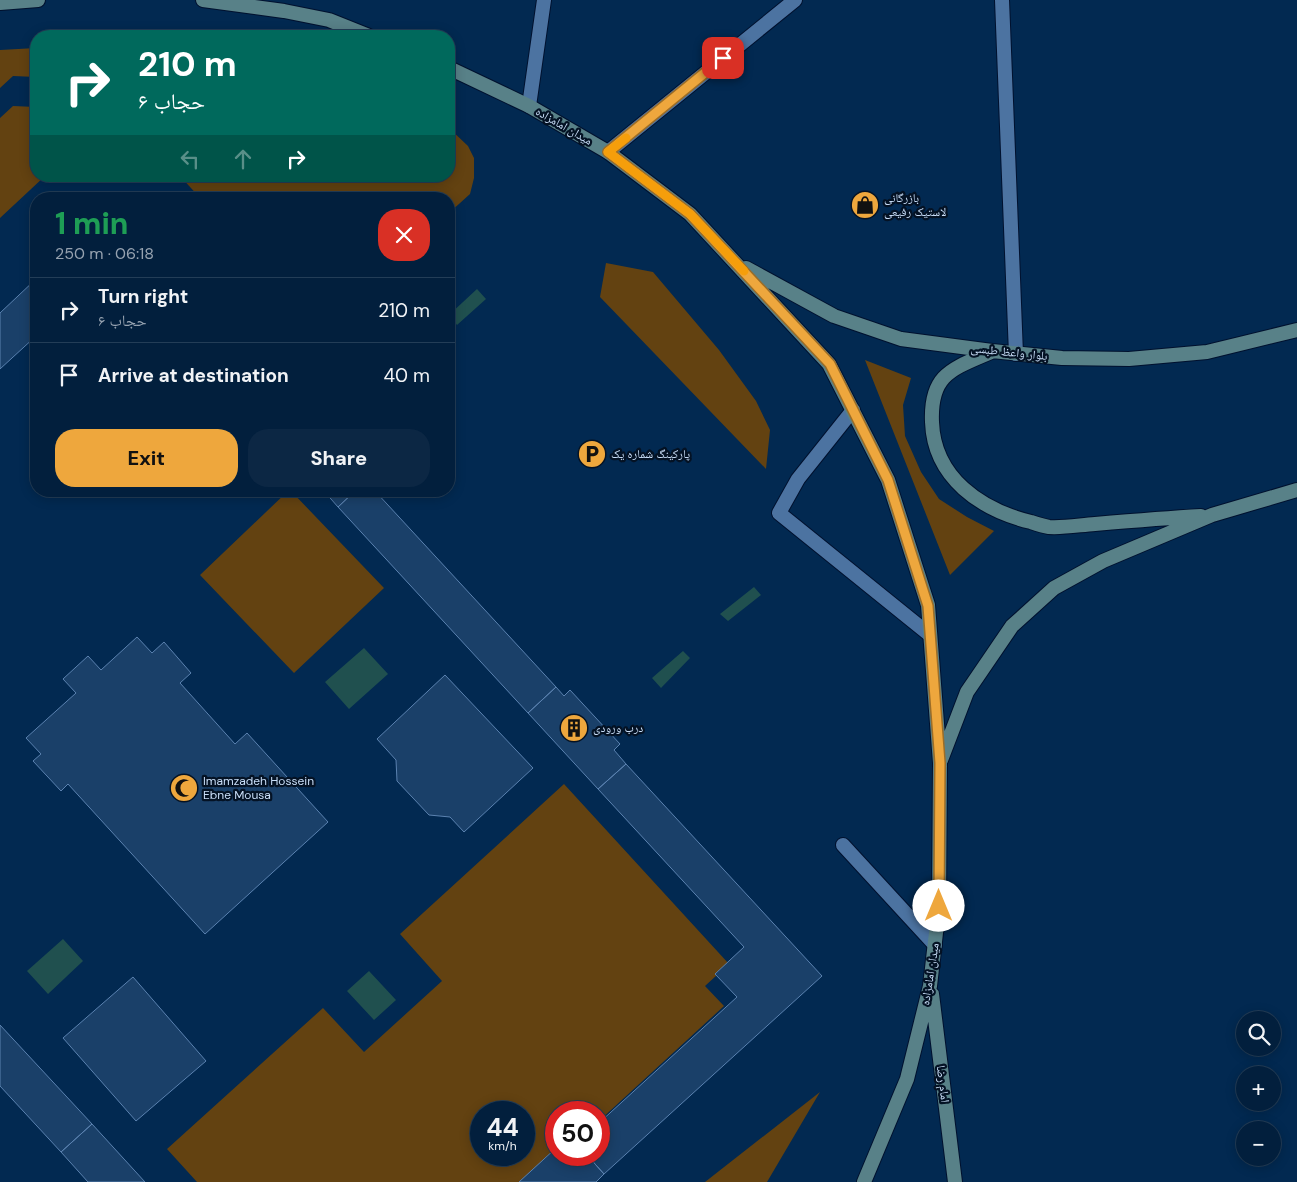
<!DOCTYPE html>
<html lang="en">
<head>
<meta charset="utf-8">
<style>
	:root { --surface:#021f3d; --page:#0c2744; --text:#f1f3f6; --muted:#96a2b0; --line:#233d57; --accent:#eea73d }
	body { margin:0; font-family:"DM Sans","Noto Naskh Arabic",sans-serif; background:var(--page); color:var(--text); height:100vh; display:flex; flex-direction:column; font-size:19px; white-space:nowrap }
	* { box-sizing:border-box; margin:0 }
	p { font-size:16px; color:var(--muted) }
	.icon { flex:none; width:28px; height:28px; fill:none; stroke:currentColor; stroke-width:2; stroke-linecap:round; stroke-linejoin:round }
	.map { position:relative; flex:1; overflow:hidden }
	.details { position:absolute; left:30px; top:192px; width:425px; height:305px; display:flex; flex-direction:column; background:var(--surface); border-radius:20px; box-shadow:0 2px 12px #0003,0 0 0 1px var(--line) }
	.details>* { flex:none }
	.banner { position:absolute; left:30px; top:30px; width:425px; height:152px; border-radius:20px; box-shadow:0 2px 12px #0003,0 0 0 1px var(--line); background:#00695c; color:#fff; overflow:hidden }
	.fabs { position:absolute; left:1236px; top:1011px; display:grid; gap:10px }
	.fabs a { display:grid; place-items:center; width:45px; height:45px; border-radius:50%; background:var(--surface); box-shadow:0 2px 12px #0003,0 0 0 1px var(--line); font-size:25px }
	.speed { position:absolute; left:470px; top:1101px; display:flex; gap:10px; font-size:25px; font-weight:700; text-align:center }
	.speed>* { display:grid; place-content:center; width:65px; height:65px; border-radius:50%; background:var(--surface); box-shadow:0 2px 12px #0003,0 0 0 1px var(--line); line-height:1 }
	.speed small { font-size:12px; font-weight:400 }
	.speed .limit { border:8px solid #d22; background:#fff; color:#111 }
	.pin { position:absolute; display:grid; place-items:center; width:42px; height:42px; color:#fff; margin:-21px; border-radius:10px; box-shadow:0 2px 8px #0006 }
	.me { position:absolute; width:55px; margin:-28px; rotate:0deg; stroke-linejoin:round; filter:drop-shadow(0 0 4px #0008) }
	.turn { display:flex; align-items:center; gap:18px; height:105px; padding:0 25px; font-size:22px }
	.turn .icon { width:65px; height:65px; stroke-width:2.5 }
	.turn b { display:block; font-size:35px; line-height:42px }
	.lanes { display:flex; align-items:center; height:48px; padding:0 25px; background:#0003; justify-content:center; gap:25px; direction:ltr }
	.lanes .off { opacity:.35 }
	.round { display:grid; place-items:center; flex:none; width:52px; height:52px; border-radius:20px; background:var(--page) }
	.summary { display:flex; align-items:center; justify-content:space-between; height:85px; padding:0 25px }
	h1 { font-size:30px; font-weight:800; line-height:38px; color:#1e9e55 }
	.button { display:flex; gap:10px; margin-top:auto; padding:10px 25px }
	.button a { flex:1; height:58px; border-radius:20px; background:var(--accent); color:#111; font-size:20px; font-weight:800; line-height:58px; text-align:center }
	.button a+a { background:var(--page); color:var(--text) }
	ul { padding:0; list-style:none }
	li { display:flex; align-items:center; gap:15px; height:65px; padding:0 25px; border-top:1px solid var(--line) }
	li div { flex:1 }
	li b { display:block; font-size:19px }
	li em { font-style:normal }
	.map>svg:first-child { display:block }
</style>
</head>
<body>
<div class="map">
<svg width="1297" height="1182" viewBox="0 0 1297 1182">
	<rect width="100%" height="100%" fill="#022951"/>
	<path fill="#634211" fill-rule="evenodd" d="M36,48V77L13,76L0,88V50Z
		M13,106L36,107V176H45L0,218V118Z
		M449,128L468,146L474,158V178L470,194L449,213V199H201L180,176H449Z
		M606,263L653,272L719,350L756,401L770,430L766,469L600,297Z
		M865,360L911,378L903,405L905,436L921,472L939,499L967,517L994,531L950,575Z
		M288,491H291L384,588L294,673L200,575Z
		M564,784L729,964L705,986L724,1006L599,1121V1112H556V1155L531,1182H197L167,1149L323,1008L364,1052L442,981L400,934ZM481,1112H524V1155H481Z
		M820,1092L767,1182H705Z"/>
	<path fill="#20504f" d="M477,289L486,299L457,325L449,315Z
		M754,587L761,595L728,621L720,614Z
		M364,648L388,674L349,709L325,682Z
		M683,651L690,658L661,688L652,678Z
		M63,939L83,961L48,994L27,971Z
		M369,971L396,1000L374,1020L347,991Z"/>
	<path fill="#1a4069" stroke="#5b82b0" d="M36,279V336L0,369V313Z
		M324,491H355L338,507Z
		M355,491H375L556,687L528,713L338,507Z
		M137,637L152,653L164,642L191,673L180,683L235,744L247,733L328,822L205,934L68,784L61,791L33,761L41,754L26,738L76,693L63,679L88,656L101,670Z
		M445,675L533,768L464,832L450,817L429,815L397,781L396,760L377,739Z
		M556,687L564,696L570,690L620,744L614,750L626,764L598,789L528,713Z
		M626,764L822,976L604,1174L587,1155H599V1123L737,997L715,974L744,947L598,789Z
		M133,977L206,1061L136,1121L63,1038Z
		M0,1025L92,1124L61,1152L0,1086Z
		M92,1124L145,1182H88L61,1152Z
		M556,1148V1155H587L604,1174L596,1182H519Z"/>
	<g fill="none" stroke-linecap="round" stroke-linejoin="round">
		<defs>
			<path id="service" d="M529,106L544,0
				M853,410L798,479L779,513L930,635
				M843,845L935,945"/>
			<path id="minor" d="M1002,0L1016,354
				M608,152L795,0"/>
			<path id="secondary" d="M203,0L284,11L329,20L369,36
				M0,3L38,0
				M449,68L529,106L608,152L690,214L829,364L888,480L928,605L940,763L939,906L930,986L907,1079L864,1182
				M746,268L834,316L901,339L992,351L1062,358L1129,359L1207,352L1297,330
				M991,352C952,369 930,374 932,422C934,478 981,510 1031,522C1037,524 1043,526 1049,527C1064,528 1080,525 1095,524C1130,521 1166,518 1201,516
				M941,760L967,692L1012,626L1054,588L1103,561L1212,515L1297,490
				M932,994L955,1182"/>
		</defs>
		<use href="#service" stroke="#00112e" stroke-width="16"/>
		<use href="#minor" stroke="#00112e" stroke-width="16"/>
		<use href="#secondary" stroke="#00112e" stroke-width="16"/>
		<use href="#service" stroke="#4c73a1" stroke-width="14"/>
		<use href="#minor" stroke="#4c73a1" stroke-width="14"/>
		<use href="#secondary" stroke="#588188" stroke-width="14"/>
	</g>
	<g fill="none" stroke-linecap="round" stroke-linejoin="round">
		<defs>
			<path id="route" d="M723,58L608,152L690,214L830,364L888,480L928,606L940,763L939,906"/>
		</defs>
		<use href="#route" stroke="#9b6d28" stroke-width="12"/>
		<use href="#route" stroke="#eea73d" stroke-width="9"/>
		<path stroke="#f59e0b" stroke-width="9" d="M626,138L608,152L690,214L744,271"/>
	</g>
	<defs>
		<symbol id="shop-disc" viewBox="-11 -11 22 22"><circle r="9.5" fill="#eea73d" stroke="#041224"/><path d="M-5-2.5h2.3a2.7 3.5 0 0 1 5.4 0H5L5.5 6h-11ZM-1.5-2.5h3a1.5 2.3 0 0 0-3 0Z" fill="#111"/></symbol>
		<symbol id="parking-disc" viewBox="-11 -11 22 22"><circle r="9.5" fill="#eea73d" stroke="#041224"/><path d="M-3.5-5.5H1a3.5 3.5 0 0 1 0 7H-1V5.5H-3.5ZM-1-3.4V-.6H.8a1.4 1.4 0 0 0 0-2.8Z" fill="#111"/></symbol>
		<symbol id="building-disc" viewBox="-11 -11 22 22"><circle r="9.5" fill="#eea73d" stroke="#041224"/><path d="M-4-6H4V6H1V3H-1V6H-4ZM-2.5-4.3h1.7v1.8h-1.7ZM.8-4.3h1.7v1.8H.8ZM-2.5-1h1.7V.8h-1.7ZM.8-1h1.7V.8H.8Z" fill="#111"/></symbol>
		<symbol id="mosque-disc" viewBox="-11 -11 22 22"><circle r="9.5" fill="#eea73d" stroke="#041224"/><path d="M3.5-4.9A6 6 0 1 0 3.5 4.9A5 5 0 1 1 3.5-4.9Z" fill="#111"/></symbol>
	</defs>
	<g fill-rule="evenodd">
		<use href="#shop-disc" x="849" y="189" width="32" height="32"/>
		<use href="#parking-disc" x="576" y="438" width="32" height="32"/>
		<use href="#building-disc" x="558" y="712" width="32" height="32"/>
		<use href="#mosque-disc" x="168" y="772" width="32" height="32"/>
	</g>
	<g text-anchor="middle" stroke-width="4.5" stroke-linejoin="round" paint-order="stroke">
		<g font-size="12" fill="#c9def8" stroke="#041224">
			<text transform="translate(564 126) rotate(30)" y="4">میدان امامزاده</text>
			<text transform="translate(1009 352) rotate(6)" y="4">بلوار واعظ طبسی</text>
			<text transform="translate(930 974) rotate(-81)" y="4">میدان امامزاده</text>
			<text transform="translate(943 1084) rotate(83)" y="4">امام رضا</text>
		</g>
		<g font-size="12" fill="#c9def8" stroke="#041224" text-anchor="start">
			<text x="884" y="202">بازرگانی<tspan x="884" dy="14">لاستیک رفیعی</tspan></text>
			<text x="611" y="458">پارکینگ شماره یک</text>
			<text x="593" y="732">درب ورودی</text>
			<text x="203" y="785">Imamzadeh Hossein<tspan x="203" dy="14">Ebne Mousa</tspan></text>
		</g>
	</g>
</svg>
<div class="fabs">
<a><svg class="icon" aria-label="search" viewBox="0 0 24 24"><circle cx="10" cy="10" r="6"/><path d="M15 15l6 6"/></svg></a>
<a>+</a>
<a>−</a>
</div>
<div class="speed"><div>44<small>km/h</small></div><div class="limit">50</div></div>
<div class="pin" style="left:723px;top:58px;background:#d93025"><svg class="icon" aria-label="arrive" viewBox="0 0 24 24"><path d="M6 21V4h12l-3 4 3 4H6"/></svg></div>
<svg class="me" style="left:939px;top:906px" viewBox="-20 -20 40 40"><circle r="19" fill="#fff"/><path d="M0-13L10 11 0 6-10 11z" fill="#eea73d"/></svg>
<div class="banner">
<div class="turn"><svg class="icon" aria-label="right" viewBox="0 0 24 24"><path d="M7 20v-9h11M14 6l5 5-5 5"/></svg><div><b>210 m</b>حجاب ۶</div></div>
<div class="lanes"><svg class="icon off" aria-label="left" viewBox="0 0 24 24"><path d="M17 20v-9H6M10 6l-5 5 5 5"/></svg><svg class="icon off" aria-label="ahead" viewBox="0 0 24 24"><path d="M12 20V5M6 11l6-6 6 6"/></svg><svg class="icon" aria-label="right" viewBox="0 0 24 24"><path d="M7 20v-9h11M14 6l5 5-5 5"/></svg></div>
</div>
<section class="details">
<div class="summary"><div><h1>1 min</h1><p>250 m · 06:18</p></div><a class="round" style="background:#d93025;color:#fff"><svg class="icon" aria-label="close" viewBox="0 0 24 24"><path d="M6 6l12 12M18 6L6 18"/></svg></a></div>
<ul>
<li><svg class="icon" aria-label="right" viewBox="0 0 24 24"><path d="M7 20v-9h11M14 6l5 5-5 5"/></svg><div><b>Turn right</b><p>حجاب ۶</p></div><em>210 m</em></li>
<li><svg class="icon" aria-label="arrive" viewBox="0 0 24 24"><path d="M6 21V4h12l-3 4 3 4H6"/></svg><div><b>Arrive at destination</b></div><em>40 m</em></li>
</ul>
<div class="button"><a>Exit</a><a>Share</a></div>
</section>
</div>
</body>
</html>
